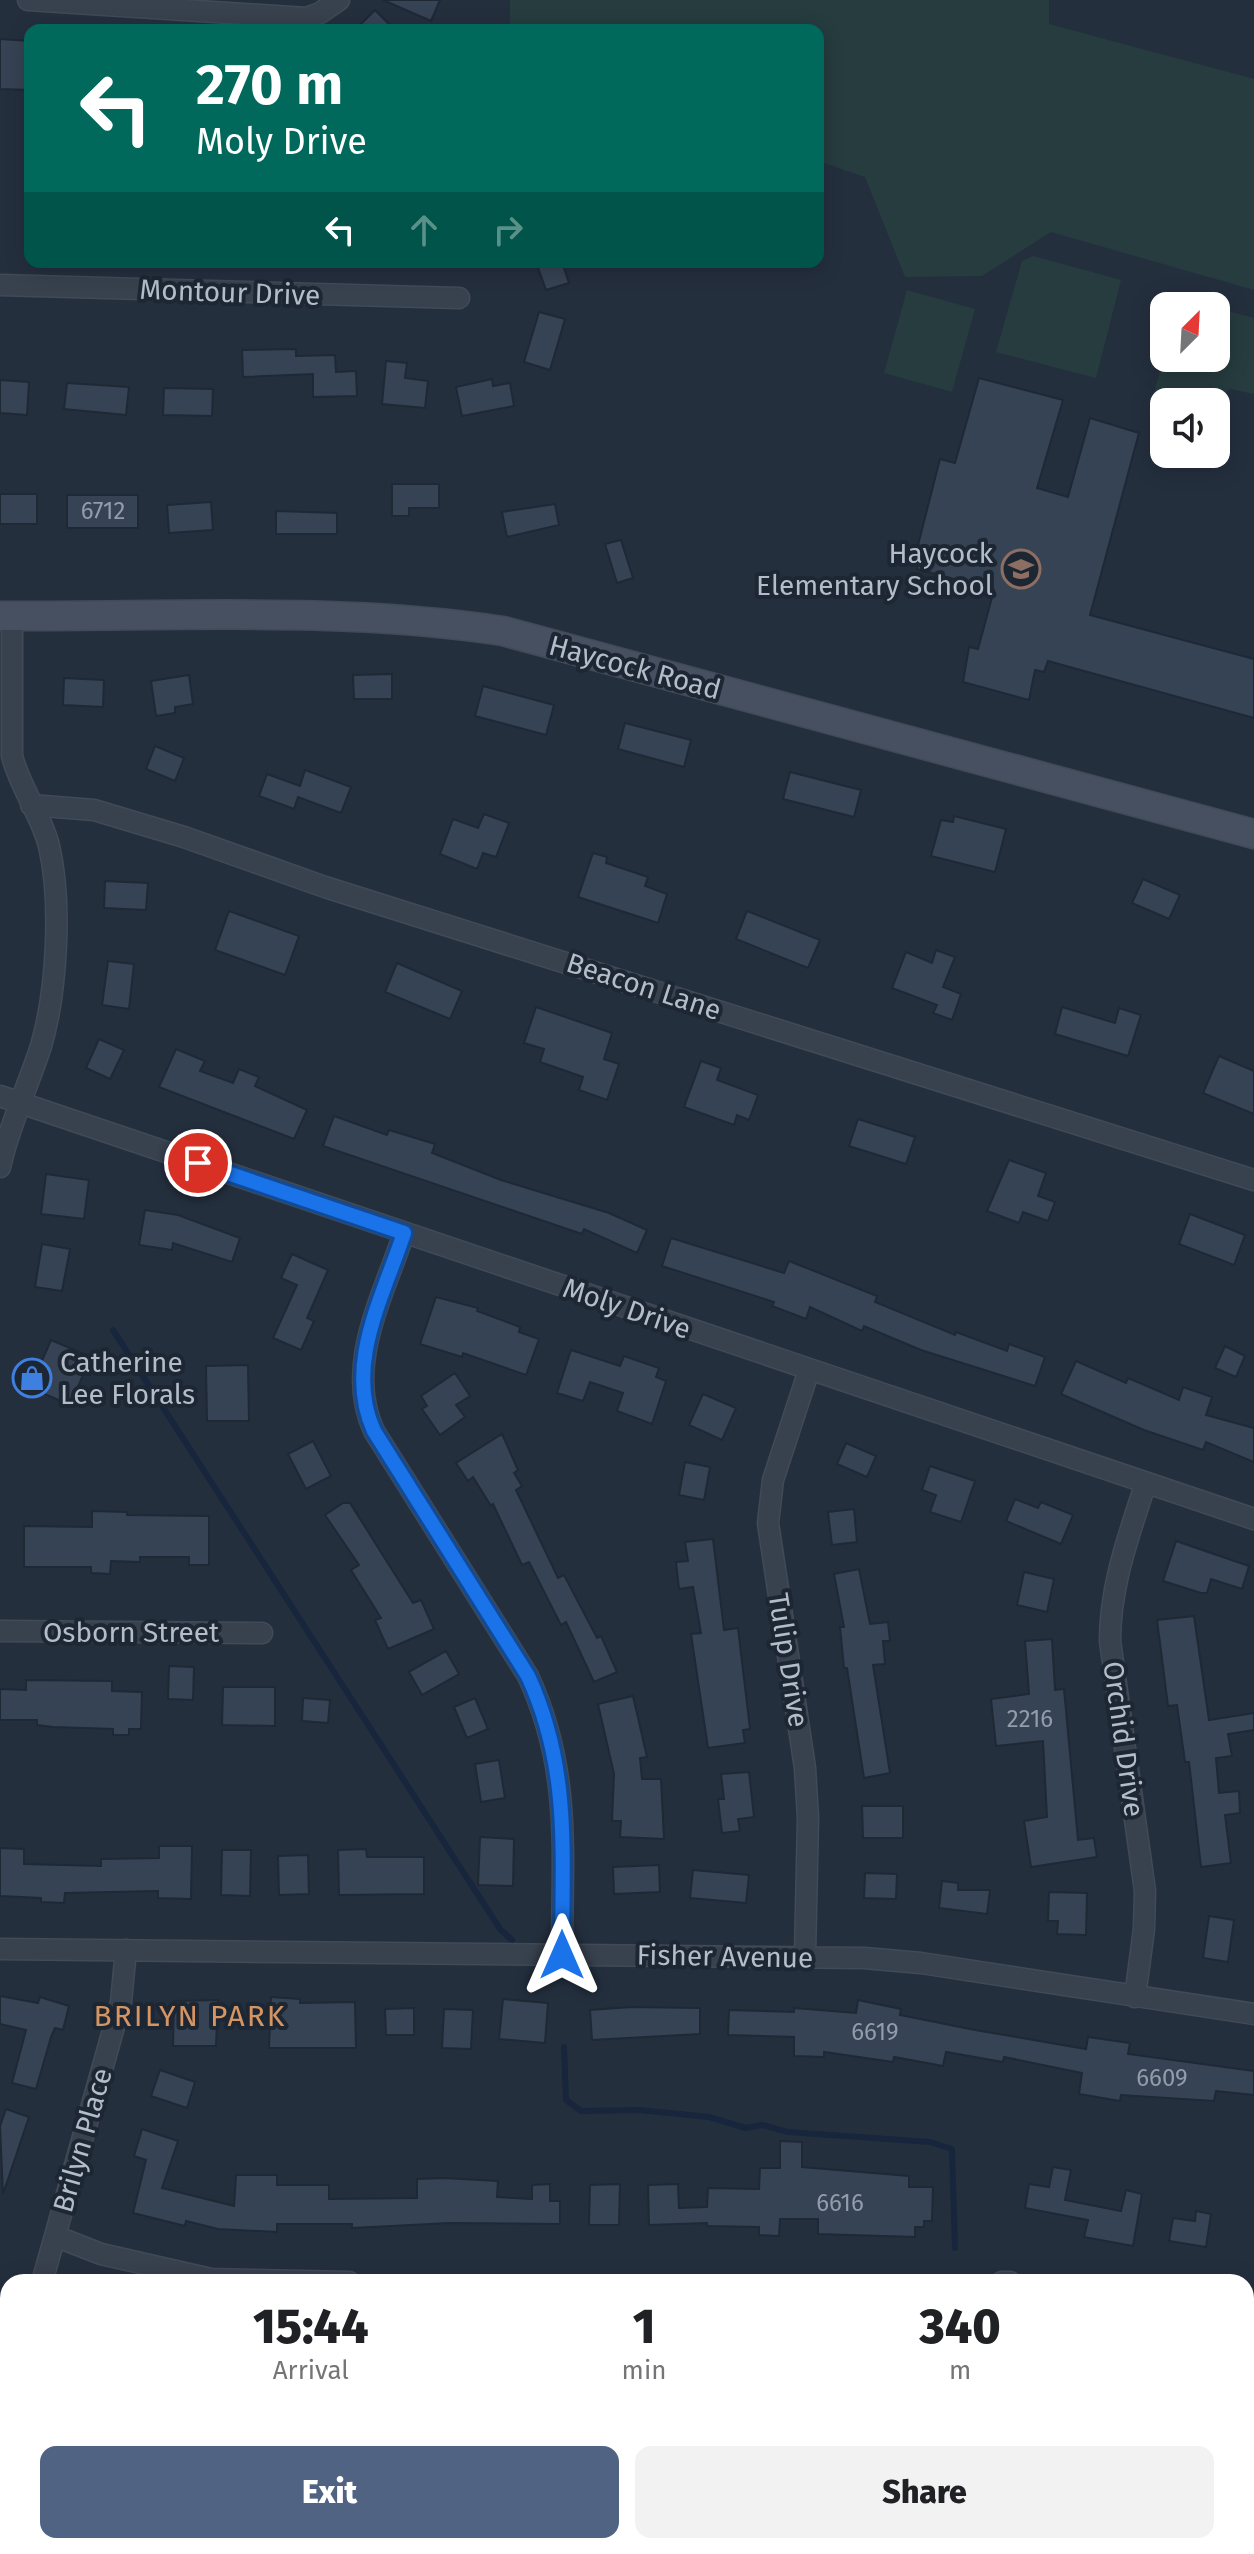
<!DOCTYPE html>
<html lang="en">
<head>
<meta charset="utf-8">
<style>
	:root { --surface:#fff; --page:#f2f2f2; --text:#202124; --muted:#757577; --accent:#506383 }
	body { margin:0; font-family:"Fira Sans",sans-serif; background:var(--page); color:var(--text); height:100vh; display:flex; flex-direction:column; font-size:30px; white-space:nowrap }
	* { box-sizing:border-box; margin:0 }
	p { font-size:26px; color:var(--muted) }
	.icon { flex:none; width:44px; height:44px; fill:none; stroke:currentColor; stroke-width:2; stroke-linecap:round; stroke-linejoin:round }
	.map { position:relative; flex:1; overflow:hidden }
	.panel { position:absolute; left:0px; top:2274px; width:1254px; height:280px; display:flex; flex-direction:column; background:var(--surface); border-radius:24px 24px 0 0; box-shadow:0 4px 20px #0003 }
	.panel>* { flex:none }
	.guide { position:absolute; left:24px; top:24px; width:800px; height:244px; border-radius:16px; box-shadow:0 4px 20px #0003; background:#00695c; color:#fff; overflow:hidden }
	.needle { width:52px; rotate:24deg }
	.controls { position:absolute; left:1150px; top:292px; display:grid; gap:16px }
	.controls a { display:grid; place-items:center; width:80px; height:80px; border-radius:16px; background:var(--surface); box-shadow:0 4px 20px #0003; font-size:40px }
	.pin { position:absolute; display:grid; place-items:center; width:68px; height:68px; color:#fff; margin:-34px; border:4px solid #fff; border-radius:50%; box-shadow:0 2px 8px #0007 }
	.me { position:absolute; width:88px; margin:-44px; rotate:0deg; stroke-linejoin:round; filter:drop-shadow(0 0 6px #0008) }
	.turn { display:flex; align-items:center; gap:28px; height:168px; padding:0 40px; font-size:36px }
	.turn .icon { width:104px; height:104px; stroke-width:2.5 }
	.turn b { display:block; font-size:56px; line-height:68px }
	.lanes { display:flex; align-items:center; height:76px; padding:0 40px; background:#0003; justify-content:center; gap:40px; direction:ltr }
	.lanes .off { opacity:.35 }
	.eta { display:flex; justify-content:space-evenly; align-items:center; height:136px; text-align:center }
	.eta b { font-size:48px; font-weight:800; line-height:56px }
	.button { display:flex; gap:16px; margin-top:auto; padding:16px 40px }
	.button a { flex:1; height:92px; border-radius:16px; background:var(--accent); color:#fff; font-size:32px; font-weight:800; line-height:92px; text-align:center }
	.button a+a { background:var(--page); color:var(--text) }
	.map>svg:first-child { display:block }
</style>
</head>
<body>
<div class="map">
<svg width="1254" height="2554" viewBox="0 0 1254 2554">
	<rect width="100%" height="100%" fill="#242f3e"/>
	<path fill="#263c3f" d="M510,0H1049V24L1254,79V290L1051,232L982,276L905,277L865,177L818,161V30H510Z
		M1033,256L1121,280L1096,378L996,352L1022,261Z
		M907,290L975,309L952,392L884,373Z
		M1216,308L1254,318V394L1231,389L1207,402H1164V409L1151,405L1164,355V358H1216Z"/>
	<g fill="none" stroke-linecap="round" stroke-linejoin="round">
		<path stroke="#17263c" stroke-width="6" d="M113,1330L500,1929L512,1940
			M564,2047L566,2100L581,2111L639,2110L709,2117L746,2128L762,2125L788,2132L930,2142L952,2149L955,2248
			M906,2546L907,2554"/>
	</g>
	<path fill="#364354" stroke="#1f2835" stroke-width="2" d="M383,0H440L431,21Z
		M375,10L395,30H355Z
		M0,39L30,41V90L0,89Z
		M536,262H562L569,283L546,290Z
		M539,312L565,319L550,370L524,362Z
		M296,349V356L335,355L336,372L356,371L357,396L313,397V374L243,377L242,350Z
		M386,361L407,363L405,378L428,381L425,408L382,404Z
		M979,378L1063,400L1037,488L1068,497L1090,418L1139,433L1090,615L1254,659V718L1048,661L1044,672L1035,670L1029,700L963,682L969,647L978,649L994,590L917,569L923,547L918,545L940,459L955,463Z
		M492,379L493,386L510,383L514,406L462,416L456,387Z
		M0,380L29,382L27,415L0,413Z
		M67,383L129,387L126,415L64,409Z
		M164,388L213,389L212,416L163,415Z
		M392,484H439V508H409V516H392Z
		M0,494H37V524H0Z
		M67,495H138V528H67Z
		M211,502L213,530L169,533L167,505Z
		M555,504L559,525L507,537L502,512Z
		M276,511L337,513V534H276Z
		M621,540L633,578L617,583L605,544Z
		M392,674V699H354L353,675Z
		M189,675L193,704L175,707V713L156,716L151,681Z
		M64,678L104,680L103,707L63,705Z
		M483,686L554,705L546,735L475,716Z
		M625,723L691,740L684,767L618,749Z
		M155,746L184,758L175,781L146,769Z
		M305,770L351,787L341,813L298,797L294,809L259,796L267,774L300,786Z
		M790,772L861,790L854,817L783,799Z
		M484,814L509,823L496,857L483,853L477,869L440,854L453,819L478,828Z
		M954,816L1006,829L995,872L931,856L941,820L953,822Z
		M593,853L607,857L606,863L648,877L645,886L667,894L658,923L578,897Z
		M1143,879L1180,895L1169,919L1132,903Z
		M105,881L148,883L146,910L104,908Z
		M229,911L299,936L285,975L215,950Z
		M747,911L820,940L808,968L736,939Z
		M936,950L955,957L943,987L961,994L952,1020L933,1013L937,1005L892,988L906,952L932,963Z
		M108,961L134,964L129,1009L102,1005Z
		M397,963L462,991L450,1019L385,992Z
		M536,1007L612,1033L604,1059L619,1064L607,1100L579,1090L583,1077L540,1062L544,1049L524,1043Z
		M1062,1007L1115,1023L1119,1008L1141,1015L1128,1056L1055,1034Z
		M99,1039L124,1050L110,1079L86,1068Z
		M176,1049L205,1061L200,1071L233,1083L239,1069L259,1077L255,1086L307,1110L294,1139L159,1087Z
		M1219,1056L1254,1071V1114L1203,1093Z
		M701,1061L721,1068L717,1080L758,1095L749,1120L737,1115L734,1125L684,1107Z
		M334,1116L387,1135L389,1130L435,1144L432,1153L501,1180L609,1213L647,1230L637,1253L584,1229L582,1234L323,1146Z
		M858,1119L915,1137L906,1164L849,1146Z
		M1009,1160L1046,1173L1038,1196L1055,1202L1048,1221L1023,1212L1019,1223L987,1211Z
		M46,1174L89,1180L84,1219L41,1214Z
		M145,1210L178,1215L240,1238L232,1262L173,1243L172,1250L139,1245Z
		M1190,1214L1245,1235L1234,1265L1179,1244Z
		M671,1238L784,1273L789,1261L877,1296L875,1302L955,1335L956,1332L1007,1351L1009,1344L1045,1357L1035,1386L921,1350L864,1326L862,1331L810,1307L806,1319L772,1306L774,1302L662,1266Z
		M42,1244L70,1249L62,1291L35,1287Z
		M292,1254L328,1270L307,1318L314,1321L301,1350L273,1338L297,1285L281,1278Z
		M436,1297L478,1308L477,1311L520,1327L519,1332L539,1339L526,1375L463,1353L462,1357L420,1344Z
		M51,1340L91,1357L70,1405L19,1383L29,1358L41,1363Z
		M1225,1346L1245,1356L1236,1377L1215,1368Z
		M571,1350L620,1366L624,1356L659,1368L656,1377L666,1381L652,1424L617,1411L623,1393L590,1382L583,1401L557,1393Z
		M1076,1361L1126,1383L1128,1378L1179,1400L1183,1387L1212,1397L1206,1415L1254,1428V1462L1206,1442L1203,1450L1144,1430L1061,1394Z
		M248,1365L249,1421H207L206,1366Z
		M455,1373L470,1396L456,1405L465,1417L440,1435L422,1409L427,1406L421,1396Z
		M703,1394L736,1408L722,1440L689,1425Z
		M502,1434L518,1470L514,1473L522,1486L516,1490L558,1578L564,1575L597,1638L601,1636L617,1672L594,1682L566,1622L561,1625L529,1562L522,1565L493,1504L491,1506L473,1477L468,1481L456,1463Z
		M313,1441L331,1476L306,1489L288,1454Z
		M846,1443L876,1456L867,1477L837,1464Z
		M685,1462L710,1467L704,1500L679,1495Z
		M930,1466L975,1481L961,1522L930,1512L936,1495L922,1490Z
		M1015,1499L1038,1508L1041,1502L1073,1515L1061,1544L1006,1521Z
		M343,1503H350L413,1603L421,1600L434,1629L388,1649L375,1620L381,1618L351,1570L359,1565L325,1515Z
		M854,1509L857,1542L832,1545L828,1512Z
		M92,1511L127,1512V1515L209,1516V1565H189V1557H140V1562L111,1561L110,1574L91,1573V1567H24V1526L92,1527Z
		M713,1539L724,1630L738,1628L750,1729L743,1730L745,1743L708,1748L691,1634L701,1633L693,1587L679,1589L676,1562L688,1561L685,1542Z
		M1176,1541L1249,1566L1242,1589L1211,1579L1207,1593H1201L1163,1581Z
		M859,1569L870,1624L888,1622L890,1641H883L885,1664L873,1665L890,1773L864,1778L847,1668H844L840,1627H844L834,1574Z
		M1024,1572L1054,1579L1047,1612L1017,1605Z
		M1194,1616L1209,1720L1254,1713V1730L1228,1734L1232,1756L1216,1758L1219,1793L1239,1791L1240,1813L1225,1815L1231,1863L1201,1867L1189,1762H1185L1177,1705L1168,1706L1157,1620Z
		M1052,1639L1055,1690L1064,1689L1078,1840L1094,1838L1097,1857L1031,1867L1024,1821L1047,1817L1043,1741L996,1746L991,1699L1029,1694L1025,1641Z
		M446,1651L459,1674L422,1695L409,1672Z
		M169,1666L194,1667L193,1700L168,1699Z
		M26,1680L112,1681V1691L142,1692L141,1729H129V1735H113V1729L53,1727L37,1725V1720H0V1689L26,1690Z
		M223,1687H275V1726L222,1725Z
		M633,1696L647,1757L640,1758L642,1779H661L664,1839L620,1837L621,1821H612L614,1774L598,1704Z
		M303,1698L330,1700L328,1723L302,1721Z
		M475,1698L488,1729L467,1738L454,1707Z
		M499,1760L505,1798L481,1802L475,1764Z
		M749,1772L754,1817L738,1819L740,1831L722,1833L718,1799H724L721,1774Z
		M862,1806H903V1838H863Z
		M480,1837L514,1839L513,1886L478,1885Z
		M159,1846H192L191,1899L158,1898V1891L65,1893L64,1903L41,1902V1898L0,1896V1848L24,1849V1864L101,1866V1859L159,1858Z
		M366,1849L367,1857H424V1894L339,1895L338,1850Z
		M222,1850H251L250,1896L221,1895Z
		M308,1855L309,1894L279,1895L278,1856Z
		M659,1865L660,1892L614,1894L613,1867Z
		M693,1870L749,1875L746,1903L690,1898Z
		M865,1873L897,1874L896,1899L864,1898Z
		M942,1881L958,1883V1890H990L987,1914L939,1908Z
		M1049,1892L1087,1893L1086,1935L1057,1934L1058,1921H1048Z
		M1209,1916L1234,1920L1228,1962L1203,1958Z
		M0,1996L38,2003L40,1997L69,2006L63,2030L55,2028L51,2037L36,2089L12,2083L26,2030L0,2024Z
		M271,1997L300,1999V2003L355,2002L356,2048H269Z
		M503,1999L548,2003L545,2043L499,2039Z
		M218,2000L216,2046H173L174,2001Z
		M858,2000L901,2009L900,2015L975,2030L1086,2049L1088,2037L1130,2043L1128,2054L1254,2071V2095L1216,2091L1214,2101L1121,2095L1120,2101L1079,2094L1082,2073L1004,2057L1003,2062L946,2052L943,2066L894,2057L893,2062L824,2052V2057L794,2056V2037L728,2035L729,2010L794,2012V2008L856,2013Z
		M631,2007L700,2008V2034L592,2040L590,2010Z
		M414,2008V2035H386L385,2009Z
		M444,2009L473,2010L471,2049L442,2048Z
		M160,2070L195,2082L187,2108L151,2096Z
		M6,2109L29,2117L3,2194L0,2126Z
		M142,2129L178,2141L162,2188L234,2206L236,2175H277V2185H329V2199L417,2198V2179L444,2178L498,2181L497,2197L532,2199V2185L550,2184V2201H560V2224L450,2223L352,2228V2224H277V2232L218,2229L186,2221L185,2226L133,2213L146,2160L134,2156Z
		M780,2141L802,2142V2167L909,2176V2187H933L932,2221H924V2227H915V2237L818,2234V2219H780L779,2236L759,2235V2227L707,2226V2223L649,2225L648,2185L678,2184L679,2208L707,2207L708,2188L759,2189L760,2168H780Z
		M1053,2167L1071,2170L1065,2200L1121,2211L1126,2190L1142,2194L1133,2246L1084,2237L1088,2220L1025,2208L1029,2184L1049,2187Z
		M620,2184L619,2225H589L590,2185Z
		M1196,2211L1211,2214L1206,2247L1169,2241L1173,2218L1195,2221Z"/>
	<g fill="none" stroke-linecap="round" stroke-linejoin="round">
		<defs>
			<path id="minor" d="M28,0L306,18L320,13L339,0
				M0,285L459,298
				M31,805L94,810L184,837L325,887L1254,1180
				M0,1096L1254,1519
				M0,1167C9,1126 28,1086 41,1046C57,991 62,902 49,846C41,814 20,788 12,756V616
				M404,1233C383,1297 344,1366 374,1431L528,1676C572,1771 562,1854 562,1955
				M0,1631L262,1633
				M0,1949L864,1958L921,1963L1254,2014
				M805,1956L808,1818L805,1768L768,1523L773,1480L809,1370
				M1135,1997L1144,1929L1145,1891L1110,1641C1110,1586 1128,1538 1145,1485
				M55,2236L101,2254L211,2279L349,2282
				M42,2282L121,2002L126,1950
				M1002,2282H1010
				M1246,2313L1254,2314
				M0,2392L8,2375
				M705,2554L709,2546
				M1176,2554L1177,2546"/>
			<path id="secondary" d="M0,616C167,617 337,606 503,631L1254,834"/>
		</defs>
		<use href="#minor" stroke="#414a57" stroke-width="23"/>
		<use href="#secondary" stroke="#414a57" stroke-width="31"/>
		<use href="#minor" stroke="#38414e" stroke-width="20"/>
		<use href="#secondary" stroke="#465061" stroke-width="28"/>
	</g>
	<g fill="none" stroke-linecap="round" stroke-linejoin="round">
		<defs>
			<path id="route" d="M198,1163L404,1233C383,1297 344,1366 374,1431L528,1676C571,1769 562,1855 562,1955"/>
		</defs>
		<use href="#route" stroke="#114b97" stroke-width="20"/>
		<use href="#route" stroke="#1a73e8" stroke-width="14"/>
	</g>
	<defs>
		<symbol id="school-ring" viewBox="-11 -11 22 22"><circle r="9.5" fill="#1d2633" stroke="#8d6e63" stroke-width="1.5"/><path d="M0-5L7-2L0 1L-7-2ZM-4 1L0 2.5L4 1V4Q0 6-4 4Z" fill="#8d6e63"/></symbol>
		<symbol id="shop-ring" viewBox="-11 -11 22 22"><circle r="9.5" fill="#1d2633" stroke="#3f7fe0" stroke-width="1.5"/><path d="M-5-2.5h2.3a2.7 3.5 0 0 1 5.4 0H5L5.5 6h-11ZM-1.5-2.5h3a1.5 2.3 0 0 0-3 0Z" fill="#3f7fe0"/></symbol>
	</defs>
	<g fill-rule="evenodd">
		<use href="#school-ring" x="999" y="547" width="44" height="44"/>
		<use href="#shop-ring" x="10" y="1356" width="44" height="44"/>
	</g>
	<g text-anchor="middle" stroke-width="8" stroke-linejoin="round" paint-order="stroke">
		<g font-size="24" fill="#929caa">
			<text x="103" y="519">6712</text>
			<text x="1030" y="1727">2216</text>
			<text x="875" y="2040">6619</text>
			<text x="1162" y="2086">6609</text>
			<text x="840" y="2211">6616</text>
		</g>
		<g font-size="28" fill="#b4bcc9" stroke="#1d2633">
			<text transform="translate(230 292) rotate(2)" y="10">Montour Drive</text>
			<text transform="translate(635 667) rotate(15)" y="10">Haycock Road</text>
			<text transform="translate(644 986) rotate(18)" y="10">Beacon Lane</text>
			<text transform="translate(627 1308) rotate(19)" y="10">Moly Drive</text>
			<text x="131" y="1642">Osborn Street</text>
			<text transform="translate(789 1660) rotate(81)" y="10">Tulip Drive</text>
			<text transform="translate(1124 1739) rotate(82)" y="10">Orchid Drive</text>
			<text transform="translate(725 1956) rotate(1)" y="10">Fisher Avenue</text>
			<text transform="translate(82 2140) rotate(-74)" y="10">Brilyn Place</text>
		</g>
		<g font-size="28" fill="#b4bcc9" stroke="#1d2633" text-anchor="end">
			<text x="993" y="563">Haycock<tspan x="993" dy="32">Elementary School</tspan></text>
			<text x="60" y="1372" text-anchor="start">Catherine<tspan x="60" dy="32">Lee Florals</tspan></text>
		</g>
		<g font-size="30" letter-spacing="2" fill="#d59563" stroke="#1d2633">
			<text x="190" y="2026">BRILYN PARK</text>
		</g>
	</g>
</svg>
<div class="controls">
<a><svg class="needle" viewBox="-14 -14 28 28"><path d="M0-13l5 13h-10z" fill="#e53935"/><path d="M0 13l5-13h-10z" fill="#757577"/></svg></a>
<a><svg class="icon" aria-label="sound" viewBox="0 0 24 24"><path d="M4 9h4l5-4v14l-5-4H4zM17 9q2 3 0 6"/></svg></a>
</div>
<div class="pin" style="left:198px;top:1163px;background:#d93025"><svg class="icon" aria-label="arrive" viewBox="0 0 24 24"><path d="M6 21V4h12l-3 4 3 4H6"/></svg></div>
<svg class="me" style="left:562px;top:1955px" viewBox="-20 -20 40 40"><path d="M0-17L14 15 0 8-14 15z" fill="#1a73e8" stroke="#fff" stroke-width="4"/></svg>
<div class="guide">
<div class="turn"><svg class="icon" aria-label="left" viewBox="0 0 24 24"><path d="M17 20v-9H6M10 6l-5 5 5 5"/></svg><div><b>270 m</b>Moly Drive</div></div>
<div class="lanes"><svg class="icon" aria-label="left" viewBox="0 0 24 24"><path d="M17 20v-9H6M10 6l-5 5 5 5"/></svg><svg class="icon off" aria-label="ahead" viewBox="0 0 24 24"><path d="M12 20V5M6 11l6-6 6 6"/></svg><svg class="icon off" aria-label="right" viewBox="0 0 24 24"><path d="M7 20v-9h11M14 6l5 5-5 5"/></svg></div>
</div>
<section class="panel">
<div class="eta">
<div><b>15:44</b><p>Arrival</p></div>
<div><b>1</b><p>min</p></div>
<div><b>340</b><p>m</p></div>
</div>
<div class="button"><a>Exit</a><a>Share</a></div>
</section>
</div>
</body>
</html>
